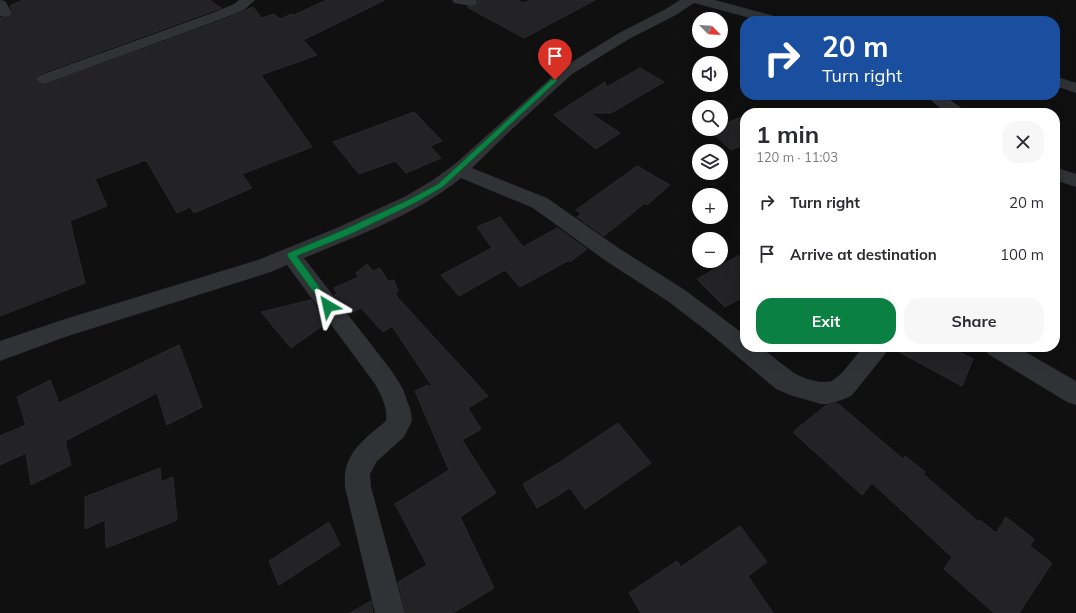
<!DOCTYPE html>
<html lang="en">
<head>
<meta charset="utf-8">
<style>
	:root { --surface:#fff; --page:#f7f7f7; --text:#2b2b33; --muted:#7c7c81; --accent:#0b8043 }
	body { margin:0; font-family:Mulish,sans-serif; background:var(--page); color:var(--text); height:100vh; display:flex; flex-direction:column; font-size:15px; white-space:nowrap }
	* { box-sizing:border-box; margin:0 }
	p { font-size:13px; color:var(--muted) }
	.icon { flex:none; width:22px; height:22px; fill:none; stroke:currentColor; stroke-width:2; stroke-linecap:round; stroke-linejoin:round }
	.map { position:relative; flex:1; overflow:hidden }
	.side { position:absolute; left:740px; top:108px; width:320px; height:244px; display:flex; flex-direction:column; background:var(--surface); border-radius:16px; box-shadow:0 4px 16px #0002 }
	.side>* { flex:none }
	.banner { position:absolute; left:740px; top:16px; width:320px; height:84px; border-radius:16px; box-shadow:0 4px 16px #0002; background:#1a4fa0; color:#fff; overflow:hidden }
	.needle { width:26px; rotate:114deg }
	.controls { position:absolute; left:692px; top:12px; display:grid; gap:8px }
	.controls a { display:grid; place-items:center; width:36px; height:36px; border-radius:50%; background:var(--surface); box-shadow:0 4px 16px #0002; font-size:20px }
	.pin { position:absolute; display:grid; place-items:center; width:34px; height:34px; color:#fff; margin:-41px -17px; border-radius:50% 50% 50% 0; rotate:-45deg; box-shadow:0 0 4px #0007 }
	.pin .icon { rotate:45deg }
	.me { position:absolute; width:44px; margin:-22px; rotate:324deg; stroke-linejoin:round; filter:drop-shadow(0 0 3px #0008) }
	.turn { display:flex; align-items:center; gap:14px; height:84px; padding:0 16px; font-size:18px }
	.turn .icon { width:52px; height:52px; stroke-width:2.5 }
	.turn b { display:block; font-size:28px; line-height:34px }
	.round { display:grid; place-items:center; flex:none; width:42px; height:42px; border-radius:16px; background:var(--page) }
	.head { display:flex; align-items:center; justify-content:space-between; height:68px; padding:0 16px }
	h1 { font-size:24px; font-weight:700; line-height:30px }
	.action { display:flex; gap:8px; margin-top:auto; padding:8px 16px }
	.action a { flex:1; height:46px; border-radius:16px; background:var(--accent); color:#fff; font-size:16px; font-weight:700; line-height:46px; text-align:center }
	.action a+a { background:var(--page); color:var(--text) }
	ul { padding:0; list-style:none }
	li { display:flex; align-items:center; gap:12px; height:52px; padding:0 16px }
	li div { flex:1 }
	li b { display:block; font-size:15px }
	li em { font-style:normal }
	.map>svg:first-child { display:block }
</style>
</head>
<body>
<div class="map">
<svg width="1076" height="613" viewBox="0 0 1076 613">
	<rect width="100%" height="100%" fill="#101011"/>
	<path fill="#232325" stroke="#2a2a2d" d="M23,0H210L221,8L37,75L35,80L38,83L44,85L223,20L253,7L262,18L274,14L280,19L292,14L294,15L327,0H385L303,40L317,55L261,75L312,147L242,174L252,188L194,213L190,207L177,213L146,160L95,179L107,206L70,221L85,283L0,316V18H5L11,17L13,12L10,6Z
		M478,0H518L523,3L531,0H595L524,38L467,7L476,6L479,3Z
		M640,68L664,82L611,113H590L620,133L596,149L554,115L605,82L607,87Z
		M414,112L442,141L430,146L441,158L406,173L395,161L359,174L333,142Z
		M745,115V144L731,150L710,131L715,129H721V126Z
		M637,166L670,185L647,205L645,203L604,236L577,217L581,214L576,210Z
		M500,217L523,247L557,228L587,249L570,262L569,260L520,287L505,270L459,296L441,275L492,248L477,227Z
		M745,252V296L725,307L697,279Z
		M367,264L373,271L380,268L388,281L394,280L398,291L395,292L398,298L488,396L468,408L481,429L462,440L496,493L460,517L494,588L453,613H406L398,582L427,565L395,504L449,470L415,391L428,385L429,387L432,386L392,326L383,332L361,308L349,314L334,295L337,294L334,288L359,277L356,273Z
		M311,300L328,324L319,328L291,348L261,312Z
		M179,345L202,407L167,425L157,393L65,441L71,465L31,485L26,453L0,465V436L26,425L17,397L50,380L59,403Z
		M890,347H949L973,359L962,386Z
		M837,403L903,459L905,456L925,472L923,474L979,522L980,520L996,533L1006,517L1034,539L1030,546L1052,563L1019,613H994L944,569L952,557L872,483L862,495L793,432L825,406Z
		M618,423L651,463L585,509L570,488L537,508L523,484L560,462Z
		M160,468L161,482L173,477L177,520L106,548L105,520L85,529V497Z
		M329,522L340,545L279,585L269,561Z
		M740,526L767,562L748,576L773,613H641L629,593L677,561L681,567Z
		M371,601L373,613H350Z"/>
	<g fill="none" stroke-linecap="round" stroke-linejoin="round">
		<path fill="#313236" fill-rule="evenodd" d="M0,0L5,1L12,13L10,16L5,17L0,16Z
			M239,0H255L244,10L222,19L50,82L44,84L38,82L36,79L38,76L212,13L234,4Z
			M452,0H476L478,2L476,5L471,6L454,3Z
			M680,0H715L782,18L784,21H761L694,3L674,16L629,39L572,74L511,130L472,168L547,198L620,249L685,290L745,335V347H760L794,373C805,379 819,384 832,381L842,373L863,347H889L885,354L858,388L851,396L844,399L829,404H821L790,395L776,389L712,335L669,302L606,261L533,208L461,178C417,214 357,236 304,258L391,370L403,389L411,412L412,421L404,437L377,461L370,474L371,487L405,613H375L345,487C342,454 363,440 386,421C388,408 381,395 375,384L287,265L271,272L65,337L0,361V341L62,320L258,260L339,227L406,196L433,180L455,164L562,68L619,33L664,10Z
			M1055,76L1076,83V93L1055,86Z
			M925,95H943L963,109L965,113H946Z
			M1055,167L1076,174V187L1055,180Z
			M984,347H1017L1076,381V405L1067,402L988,354Z"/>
	</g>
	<path fill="#0b8043" stroke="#07532c" d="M552,79L558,80L443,187L415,203L349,235L297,256L333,306L331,308H325L288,257L287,255L288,253L343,230L410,199L438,184Z"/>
</svg>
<div class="controls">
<a><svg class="needle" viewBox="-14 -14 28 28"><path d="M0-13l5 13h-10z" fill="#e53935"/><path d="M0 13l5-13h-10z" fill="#7c7c81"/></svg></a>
<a><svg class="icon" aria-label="sound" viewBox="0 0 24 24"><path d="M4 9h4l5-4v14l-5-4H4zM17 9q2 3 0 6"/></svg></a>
<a><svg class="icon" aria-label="search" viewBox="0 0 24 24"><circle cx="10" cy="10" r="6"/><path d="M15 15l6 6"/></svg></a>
<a><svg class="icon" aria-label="layers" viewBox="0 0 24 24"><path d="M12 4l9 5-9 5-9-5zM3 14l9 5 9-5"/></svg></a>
<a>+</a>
<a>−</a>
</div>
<div class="pin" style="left:555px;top:80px;background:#d93025"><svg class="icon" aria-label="arrive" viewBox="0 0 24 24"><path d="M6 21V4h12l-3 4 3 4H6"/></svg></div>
<svg class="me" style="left:328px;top:306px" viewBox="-20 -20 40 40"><path d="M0-17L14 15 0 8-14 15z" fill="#0b8043" stroke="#fff" stroke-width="4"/></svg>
<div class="banner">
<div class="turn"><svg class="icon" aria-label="right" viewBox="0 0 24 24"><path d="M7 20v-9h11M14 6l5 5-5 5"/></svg><div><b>20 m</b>Turn right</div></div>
</div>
<section class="side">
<div class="head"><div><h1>1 min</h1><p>120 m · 11:03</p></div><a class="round"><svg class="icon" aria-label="close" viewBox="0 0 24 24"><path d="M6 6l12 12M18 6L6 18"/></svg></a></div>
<ul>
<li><svg class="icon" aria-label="right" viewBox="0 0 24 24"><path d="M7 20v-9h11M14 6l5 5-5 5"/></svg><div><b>Turn right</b></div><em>20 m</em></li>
<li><svg class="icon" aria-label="arrive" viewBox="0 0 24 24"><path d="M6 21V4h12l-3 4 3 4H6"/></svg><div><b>Arrive at destination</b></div><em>100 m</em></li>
</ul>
<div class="action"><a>Exit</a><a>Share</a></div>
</section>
</div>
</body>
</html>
